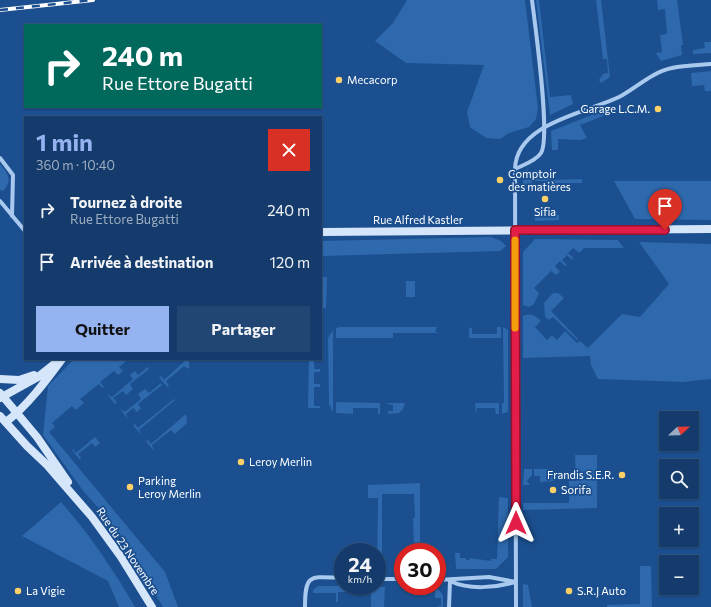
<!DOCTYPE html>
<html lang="fr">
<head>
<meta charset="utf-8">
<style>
	:root { --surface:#143b6b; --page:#214673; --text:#f1f3f6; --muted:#9dadc1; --line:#33557e; --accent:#95b2f1 }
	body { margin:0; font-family:Commissioner,sans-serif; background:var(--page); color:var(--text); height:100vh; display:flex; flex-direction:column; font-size:15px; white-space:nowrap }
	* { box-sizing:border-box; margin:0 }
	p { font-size:13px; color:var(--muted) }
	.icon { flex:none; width:22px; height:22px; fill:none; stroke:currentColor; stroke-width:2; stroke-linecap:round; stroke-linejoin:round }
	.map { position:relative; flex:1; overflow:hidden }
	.sheet { position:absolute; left:24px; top:116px; width:298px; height:244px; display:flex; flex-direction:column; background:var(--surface); border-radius:0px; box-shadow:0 1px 3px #0004,0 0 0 1px var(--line) }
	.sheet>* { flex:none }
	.guide { position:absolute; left:24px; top:24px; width:298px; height:84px; border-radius:0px; box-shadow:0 1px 3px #0004,0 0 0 1px var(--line); background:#00695c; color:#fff; overflow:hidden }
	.needle { width:26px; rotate:68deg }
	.tools { position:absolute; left:659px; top:411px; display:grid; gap:8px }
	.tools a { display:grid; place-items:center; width:40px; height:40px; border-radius:0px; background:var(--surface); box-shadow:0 1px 3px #0004,0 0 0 1px var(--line); font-size:20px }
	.speed { position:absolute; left:334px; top:543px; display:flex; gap:8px; font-size:20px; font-weight:700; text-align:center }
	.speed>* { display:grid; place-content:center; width:52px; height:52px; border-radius:50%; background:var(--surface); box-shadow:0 1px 3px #0004,0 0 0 1px var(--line); line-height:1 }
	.speed small { font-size:10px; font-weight:400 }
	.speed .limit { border:6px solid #d22; background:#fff; color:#111 }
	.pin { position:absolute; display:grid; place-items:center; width:34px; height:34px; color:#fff; margin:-41px -17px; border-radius:50% 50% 50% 0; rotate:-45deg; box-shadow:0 0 4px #0007 }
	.pin .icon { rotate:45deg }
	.me { position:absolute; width:44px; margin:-22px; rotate:0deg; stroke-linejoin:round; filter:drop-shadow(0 0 3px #0008) }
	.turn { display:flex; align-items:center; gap:14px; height:84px; padding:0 12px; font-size:18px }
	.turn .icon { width:52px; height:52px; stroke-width:2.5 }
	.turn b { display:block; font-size:28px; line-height:34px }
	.round { display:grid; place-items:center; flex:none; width:42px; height:42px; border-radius:0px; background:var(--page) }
	.head { display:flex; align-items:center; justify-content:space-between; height:68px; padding:0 12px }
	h1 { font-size:24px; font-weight:700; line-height:30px; color:var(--accent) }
	.cta { display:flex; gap:8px; margin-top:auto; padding:8px 12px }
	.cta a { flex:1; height:46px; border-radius:0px; background:var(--accent); color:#111; font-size:16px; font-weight:700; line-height:46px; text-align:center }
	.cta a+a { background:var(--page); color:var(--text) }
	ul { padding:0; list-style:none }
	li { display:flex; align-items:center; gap:12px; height:52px; padding:0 12px }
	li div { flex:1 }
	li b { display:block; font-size:15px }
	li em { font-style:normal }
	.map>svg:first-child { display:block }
</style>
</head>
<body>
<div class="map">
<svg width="711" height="607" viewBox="0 0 711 607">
	<rect width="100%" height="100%" fill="#1b4f8f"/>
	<path fill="#2e69ad" d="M407,0H525L538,108L536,119L529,127L509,133L500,139L486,138L470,127L467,112L484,65L406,63L375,41L393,23Z
		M536,0H539L550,97L571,95L573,104L550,115Z
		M596,0H601L610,77L601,83L599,80L603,74L608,73L607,59H603Z
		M657,0H677L683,45H681L682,55L661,61L656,53L662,52L660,35L667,34L665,9L658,10Z
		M704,42H711V53L693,54V50L705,48Z
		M711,71V91H705L704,85L692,86L691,73Z
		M609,108L611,113L580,125L587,138L581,140L558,139V150H552L551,131Z
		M0,164C8,173 13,181 3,191L0,190Z
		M527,169L539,177L553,178V180L582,179V183H545V181H532L531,189H523V176Z
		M614,181H711V220L635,219Z
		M559,215V220L535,221V216Z
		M491,237L501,241L506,246L500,251L321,256V241Z
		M535,239L618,240L624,248H584L579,253L573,248L568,253L573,258L572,260L567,255L562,260L567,265L565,266L560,261L555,266L560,272L556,275L551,271L534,288L539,293L534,304L529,307L523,305V252Z
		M639,242L711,244V379L683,382L598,379L591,365L590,356L523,358V316C530,313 535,315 541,321L535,327L547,340L552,335L557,340L565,331L577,343L580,341L588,348L622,314L640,317L669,284Z
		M322,277H327L326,308H322Z
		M406,281H415V297H406Z
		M553,293H558L564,298L551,311L578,339L577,340L553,317L549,320L545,317L544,303Z
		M340,327H437L435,332L440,333H393V338H336V328Z
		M472,327V334H497V327H501V338H469V329Z
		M503,327L508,330V412L502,414V403H504Z
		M333,330V412L329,404L328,338Z
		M74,359H129L119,367L123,371L118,375L114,371L100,382L104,387L102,388L99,384L80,399L84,403L76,410L72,406L52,423L55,427L49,432L165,572L178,607H163L126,544L103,513L84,492L43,435L48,386Z
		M187,359H189V369L184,366L166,381L169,386L167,387L159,377L161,376L164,380Z
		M305,359H314V369H320V372H314V384H320V387H314V406H320V408H308L309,360Z
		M148,367L149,369L130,384L133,389L126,395L123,391L113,398L117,403L115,404L107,394L112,397L133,379L130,375L135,371L138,375Z
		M161,383L162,385L138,404L141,408L137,412L133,408L126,414L128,419L120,409L125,412L141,399L138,394L145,389L149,393Z
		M174,399L175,400L139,430L141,435L133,425L135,424L138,428Z
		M336,402L380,403V414H378V408H353V414L336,413Z
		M387,403H405L403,409L399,413L389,414L387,411H393V405L387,404Z
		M475,403H499V414H496L495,408H477L476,414Z
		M186,414L187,423L175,434L171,430L152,445L154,451L146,441L148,440L151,444Z
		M95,437L100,443L95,447L92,443L78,454L81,458L80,460L72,450L73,449L76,453Z
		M575,455H597V508L523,510V503H569V481H576Z
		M524,469H532V475L527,481L530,485H523Z
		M534,469H547L554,476L555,481L540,482V476H534Z
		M420,483V552H412L414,550L413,518H415L414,494H382V569H377L378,498H368V485Z
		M499,497L508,498V557L496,569H456L455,553H460V558H466V560H469L470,558L491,561V559H497Z
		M61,502C90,535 113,569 135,607H119L108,581L22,536Z
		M640,566H651L652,607H607V605L640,604Z
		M523,584L528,585L532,607H523Z
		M318,586H354V592H338V602H336V593H313V590Z
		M367,587H385L384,607H371V593H367Z
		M424,588L438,589L443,595V607H435L441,606V598H435V591H418Z"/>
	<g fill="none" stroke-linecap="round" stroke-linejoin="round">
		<path stroke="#a9c9ee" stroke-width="4" d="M0,158L13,175L12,216
			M515,169C523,165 536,161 541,153C551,137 535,25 532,0
			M0,201L25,231
			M377,579H403
			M437,580L489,577L516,582
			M450,581C469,590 495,588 515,582
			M305,607C305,572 311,577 343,578
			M449,607L450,581
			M516,607L515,169C516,123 586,113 619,97C636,88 652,72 672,68C684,65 698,65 711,64"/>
		<path stroke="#d6e6fa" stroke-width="8" d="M321,232L711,229
			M0,379L19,380L34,375
			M0,393L37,437L68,482
			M0,398L38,377L57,362
			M0,416L27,446L46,464L92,517L121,557L152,607
			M6,422C28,405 45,382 62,359"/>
		<defs>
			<path id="rail" d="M0,10L93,0"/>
		</defs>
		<use href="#rail" stroke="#fff" stroke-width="4"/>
		<use href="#rail" stroke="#1b4f8f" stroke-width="2.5" stroke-dasharray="8" stroke-linecap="butt"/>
	</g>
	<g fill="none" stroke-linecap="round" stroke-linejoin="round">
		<defs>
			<path id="route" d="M516,523L515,230H665"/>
		</defs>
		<use href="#route" stroke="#92132f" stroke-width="10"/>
		<use href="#route" stroke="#e11d48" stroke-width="7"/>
		<path stroke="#f59e0b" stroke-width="7" d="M515,240V328"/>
	</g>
	<g fill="#ffd166" stroke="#1b4f8f" stroke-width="1.5">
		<circle cx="339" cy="80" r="4"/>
		<circle cx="658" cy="109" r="4"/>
		<circle cx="500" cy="180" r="4"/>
		<circle cx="545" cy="199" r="4"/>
		<circle cx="241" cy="462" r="4"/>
		<circle cx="622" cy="475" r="4"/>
		<circle cx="130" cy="487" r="4"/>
		<circle cx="553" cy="490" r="4"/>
		<circle cx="18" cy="591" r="4"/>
		<circle cx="569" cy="591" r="4"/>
	</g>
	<g text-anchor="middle" stroke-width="3.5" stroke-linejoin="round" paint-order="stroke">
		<g font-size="11" fill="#fff" stroke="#1b4f8f" text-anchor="start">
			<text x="347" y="84">Mecacorp</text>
			<text x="650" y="113" text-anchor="end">Garage L.C.M.</text>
			<text x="508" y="178">Comptoir<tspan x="508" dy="13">des matières</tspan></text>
			<text x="545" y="216" text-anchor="middle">Sifia</text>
			<text x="249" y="466">Leroy Merlin</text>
			<text x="614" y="479" text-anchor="end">Frandis S.E.R.</text>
			<text x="138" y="485">Parking<tspan x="138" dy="13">Leroy Merlin</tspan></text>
			<text x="561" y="494">Sorifa</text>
			<text x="26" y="595">La Vigie</text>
			<text x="577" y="595">S.R.J Auto</text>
		</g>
		<g font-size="11" fill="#fff" stroke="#1b4f8f">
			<text x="418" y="224">Rue Alfred Kastler</text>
			<text transform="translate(128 551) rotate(56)" y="4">Rue du 23 Novembre</text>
		</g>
	</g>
</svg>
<div class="tools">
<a><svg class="needle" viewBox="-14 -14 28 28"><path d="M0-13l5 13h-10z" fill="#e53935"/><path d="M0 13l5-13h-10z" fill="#9dadc1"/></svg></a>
<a><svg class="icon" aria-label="search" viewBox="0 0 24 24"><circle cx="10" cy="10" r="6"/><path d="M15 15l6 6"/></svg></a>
<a>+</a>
<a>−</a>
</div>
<div class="speed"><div>24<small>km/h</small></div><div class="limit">30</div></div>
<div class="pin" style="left:665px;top:230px;background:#d93025"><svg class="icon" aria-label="arrive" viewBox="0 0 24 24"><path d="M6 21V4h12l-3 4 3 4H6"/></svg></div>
<svg class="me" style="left:516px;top:523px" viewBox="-20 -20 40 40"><path d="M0-17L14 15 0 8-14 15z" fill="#e11d48" stroke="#fff" stroke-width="4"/></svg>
<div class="guide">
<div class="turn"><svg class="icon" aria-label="right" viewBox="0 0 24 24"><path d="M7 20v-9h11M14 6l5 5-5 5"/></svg><div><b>240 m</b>Rue Ettore Bugatti</div></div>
</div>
<section class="sheet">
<div class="head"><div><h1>1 min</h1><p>360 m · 10:40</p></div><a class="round" style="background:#d93025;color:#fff"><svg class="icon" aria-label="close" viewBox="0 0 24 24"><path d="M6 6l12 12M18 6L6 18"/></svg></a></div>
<ul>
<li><svg class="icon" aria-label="right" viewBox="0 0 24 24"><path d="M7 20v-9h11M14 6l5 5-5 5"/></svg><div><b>Tournez à droite</b><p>Rue Ettore Bugatti</p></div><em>240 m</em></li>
<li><svg class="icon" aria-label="arrive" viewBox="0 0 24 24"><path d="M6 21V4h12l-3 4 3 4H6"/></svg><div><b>Arrivée à destination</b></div><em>120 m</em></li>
</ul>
<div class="cta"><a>Quitter</a><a>Partager</a></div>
</section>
</div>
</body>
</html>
